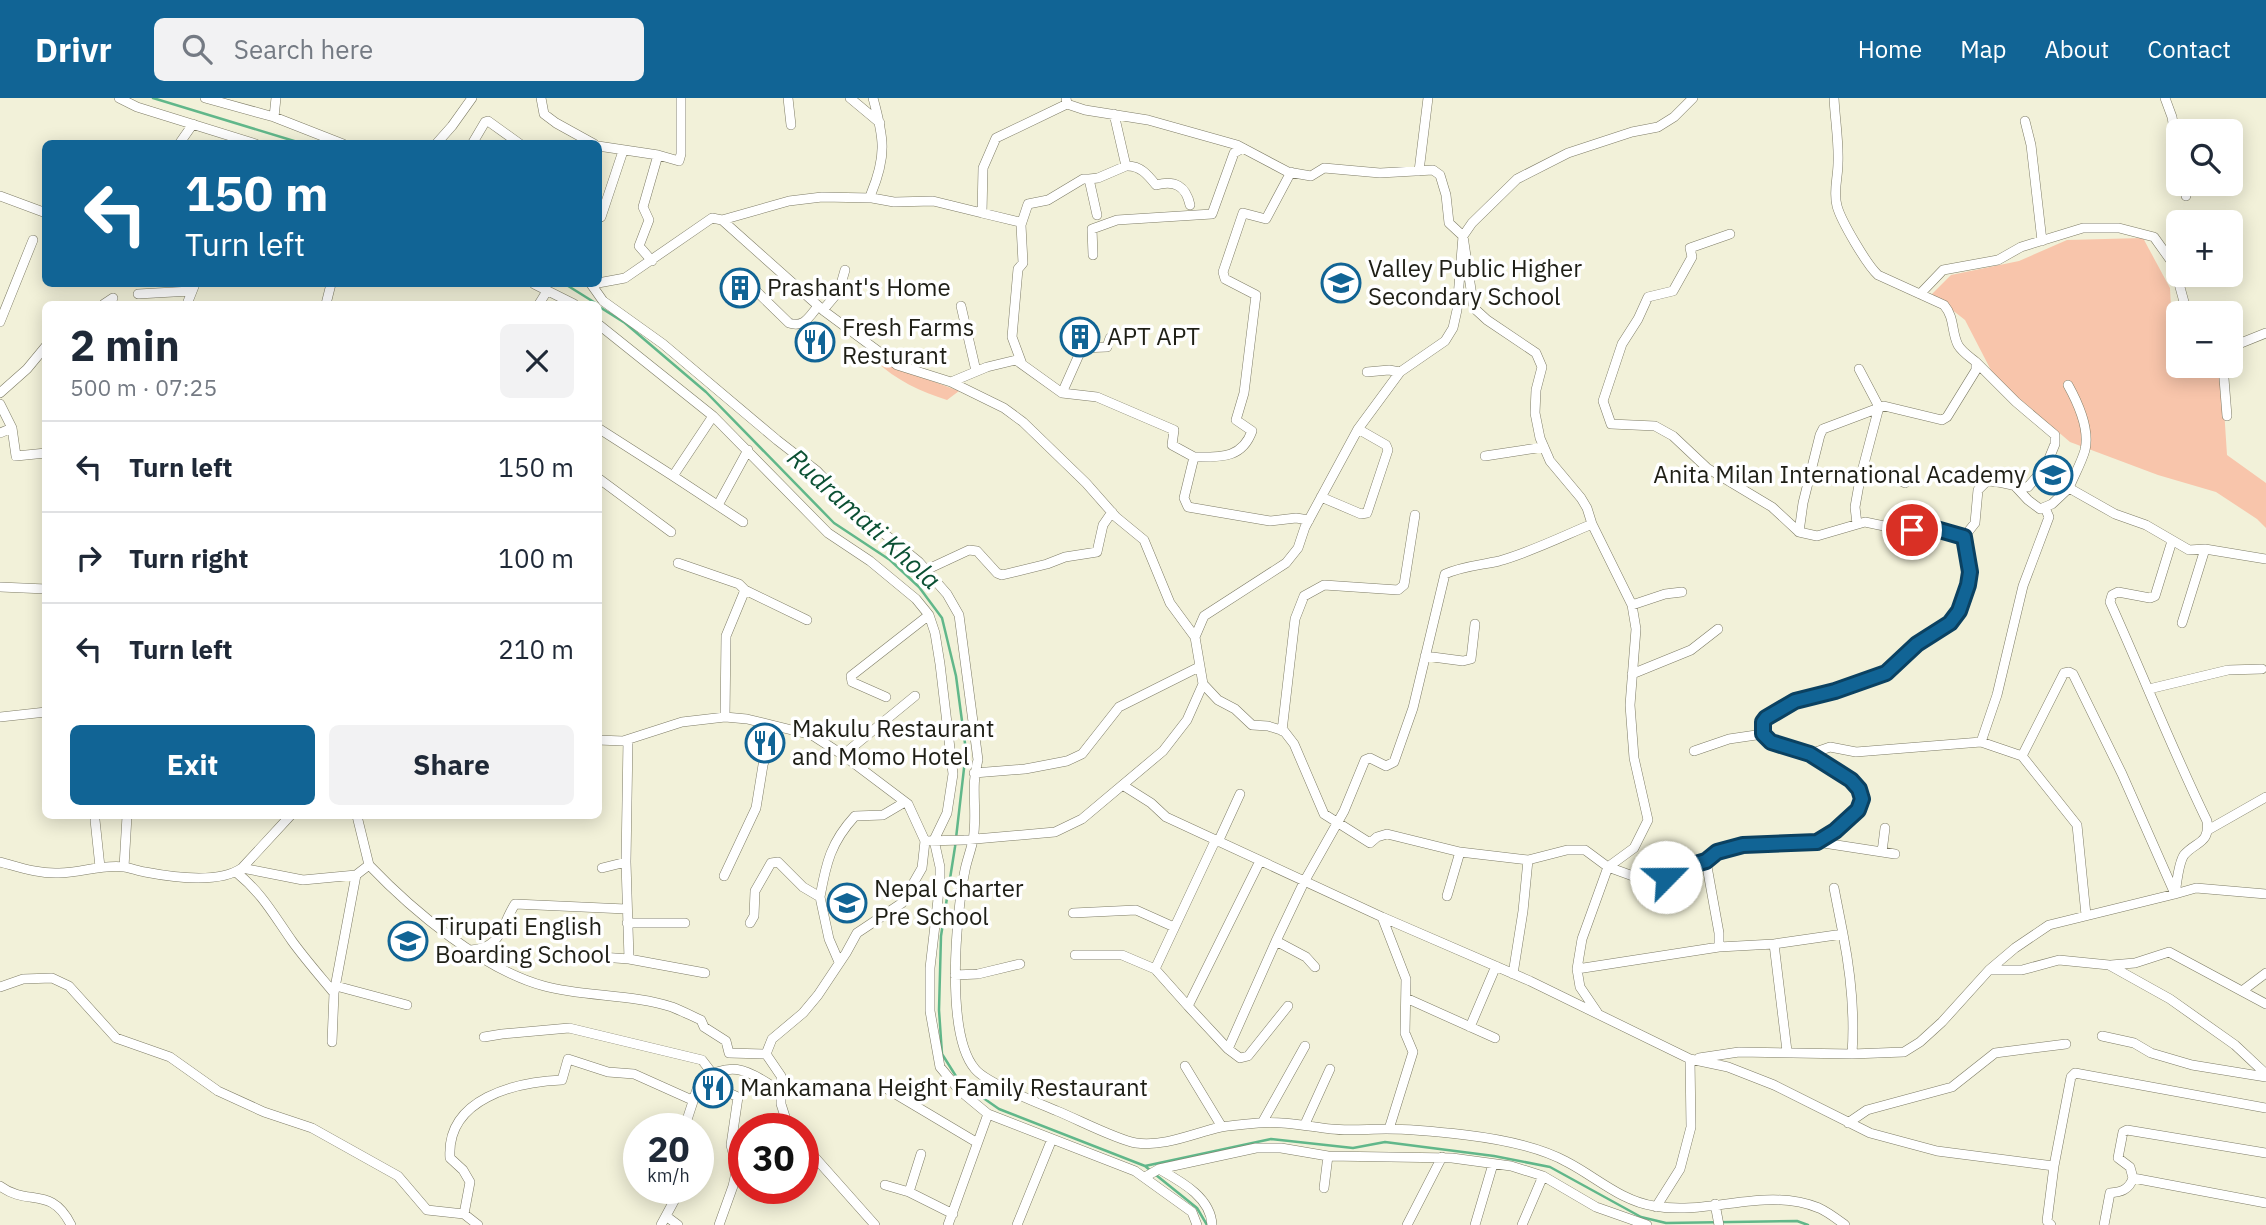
<!DOCTYPE html>
<html lang="en">
<head>
<meta charset="utf-8">
<style>
	:root { --surface:#fff; --page:#f2f2f3; --text:#1f2937; --muted:#747a83; --line:#e0e1e3; --accent:#116495 }
	body { margin:0; font-family:"IBM Plex Sans",sans-serif; background:var(--page); color:var(--text); height:100vh; display:flex; flex-direction:column; font-size:26px; white-space:nowrap }
	* { box-sizing:border-box; margin:0 }
	p { font-size:23px; color:var(--muted) }
	.icon { flex:none; width:38px; height:38px; fill:none; stroke:currentColor; stroke-width:2; stroke-linecap:round; stroke-linejoin:round }
	.map { position:relative; flex:1; overflow:hidden }
	.sheet { position:absolute; left:42px; top:203px; width:560px; height:518px; display:flex; flex-direction:column; background:var(--surface); border-radius:10px; box-shadow:0 4px 18px #0003 }
	.sheet>* { flex:none }
	.top-card { position:absolute; left:42px; top:42px; width:560px; height:147px; border-radius:10px; box-shadow:0 4px 18px #0003; background:#116495; color:#fff; overflow:hidden }
	.controls { position:absolute; left:2166px; top:21px; display:grid; gap:14px }
	.controls a { display:grid; place-items:center; width:77px; height:77px; border-radius:10px; background:var(--surface); box-shadow:0 4px 18px #0003; font-size:35px }
	.speed { position:absolute; left:623px; top:1015px; display:flex; gap:14px; font-size:35px; font-weight:700; text-align:center }
	.speed>* { display:grid; place-content:center; width:91px; height:91px; border-radius:50%; background:var(--surface); box-shadow:0 4px 18px #0003; line-height:1 }
	.speed small { font-size:18px; font-weight:400 }
	.speed .limit { border:10px solid #d22; background:#fff; color:#111 }
	.pin { position:absolute; display:grid; place-items:center; width:60px; height:60px; color:#fff; margin:-30px; border:4px solid #fff; border-radius:50%; box-shadow:0 2px 7px #0007 }
	.me { position:absolute; width:77px; margin:-38px; rotate:67deg; stroke-linejoin:round; filter:drop-shadow(0 0 5px #0008) }
	.turn { display:flex; align-items:center; gap:24px; height:147px; padding:0 28px; font-size:32px }
	.turn .icon { width:91px; height:91px; stroke-width:2.5 }
	.turn b { display:block; font-size:49px; line-height:60px }
	.round { display:grid; place-items:center; flex:none; width:74px; height:74px; border-radius:10px; background:var(--page) }
	.summary { display:flex; align-items:center; justify-content:space-between; height:119px; padding:0 28px }
	h1 { font-size:42px; font-weight:800; line-height:52px }
	.action { display:flex; gap:14px; margin-top:auto; padding:14px 28px }
	.action a { flex:1; height:80px; border-radius:10px; background:var(--accent); color:#fff; font-size:28px; font-weight:800; line-height:80px; text-align:center }
	.action a+a { background:var(--page); color:var(--text) }
	ul { padding:0; list-style:none }
	li { display:flex; align-items:center; gap:21px; height:91px; padding:0 28px; border-top:2px solid var(--line) }
	li div { flex:1 }
	li b { display:block; font-size:26px }
	li em { font-style:normal }
	header { display:flex; align-items:center; gap:42px; box-sizing:border-box; height:98px; padding:0 35px; background:var(--accent); color:#fff }
	header strong { font-size:33px }
	nav { display:flex; gap:38px; margin-inline-start:auto; font-size:24px }
	.search { width:490px; height:63px; background:var(--page); display:flex; align-items:center; gap:18px; box-sizing:border-box; padding:0 24px; border-radius:10px; color:var(--muted); font-size:26px }
	.map>svg:first-child { display:block }
</style>
</head>
<body>
<header>
<strong>Drivr</strong>
<div class="search"><svg class="icon" aria-label="search" viewBox="0 0 24 24"><circle cx="10" cy="10" r="6"/><path d="M15 15l6 6"/></svg>Search here</div>
<nav><a>Home</a><a>Map</a><a>About</a><a>Contact</a></nav>
</header>
<div class="map">
<svg width="2266" height="1127" viewBox="0 0 2266 1127">
	<rect width="100%" height="100%" fill="#f2f1d9"/>
	<path fill="#f8c5ab" d="M2143,140L2170,190L2172,229L2179,236V268H2210L2222,280L2227,357L2266,385V430L2257,421L2216,394L2158,377L2070,344L1995,280L1965,222L1932,196L1951,177L2019,163L2067,142Z
		M880,257L889,267L959,293L947,302C922,294 895,282 876,263Z"/>
	<g fill="none" stroke-linecap="round" stroke-linejoin="round">
		<path stroke="#61b78a" stroke-width="2.5" d="M153,0L304,46
			M565,186L597,206
			M598,208L625,225L706,294L834,425L890,462L919,489L942,520L956,578L966,653L955,749L941,838L939,912L942,956L959,983L999,1011L1145,1068L1151,1073
			M1145,1068L1271,1041L1353,1050L1385,1044L1494,1058L1550,1069L1641,1119L1666,1125L1797,1123L1808,1127
			M1156,1077L1197,1110L1207,1127"/>
		<defs>
			<path id="street" d="M119,0L137,9L256,46
				M205,0L274,19L343,46
				M541,0L544,16L556,25L594,46
				M788,0L791,27
				M850,0L880,25
				M873,0C884,40 887,57 871,96L872,100L894,104L933,103L982,115L983,70L996,40L1067,6
				M1066,0L1067,6L1085,12L1148,22L1237,47L1288,74L1311,78L1324,70L1380,75L1433,72L1440,77L1446,97L1449,125L1463,138L1473,205L1475,211L1487,222L1536,255L1542,269L1536,292L1535,315L1540,340L1550,363L1581,400L1587,410L1592,426L1632,507L1636,531L1630,607L1634,660L1648,722L1634,750L1608,769L1582,841L1577,871L1580,889L1597,914
				M2165,0L2172,19L2179,60
				M274,19L276,0
				M2025,23L2031,47L2042,143
				M179,46L193,26
				M436,46L452,28L472,0
				M472,46L485,24L488,23L520,46
				M598,48L658,57L679,63L681,56V0
				M1126,68C1140,67 1148,77 1156,87C1175,82 1186,88 1190,107
				M1419,73L1428,0
				M1089,81L1098,80L1126,68L1114,16
				M2185,86L2186,98
				M0,98L46,115
				M982,115L1020,124L1021,127L1023,165L1018,171L1012,239L1022,266
				M601,119L623,53
				M722,122L789,103L822,99L872,100
				M1021,127L1028,106L1048,102L1083,81H1089L1097,117
				M1730,136L1690,150L1692,159L1673,193L1648,199L1638,221L1622,246L1603,303L1611,326L1655,328L1673,338L1707,370L1772,409L1799,434
				M1093,157L1092,131L1117,122L1212,116L1234,55L1243,50
				M652,163L639,148L649,122L643,109L658,57
				M598,185L625,180L712,120L722,122L824,213L897,267L951,284L1004,310L1023,324L1086,385L1116,419L1144,442L1170,505L1195,539
				M534,186L574,206
				M591,186L603,203L663,246L777,342L817,373L849,407L919,464L947,496L959,517L978,662C970,688 978,716 973,742C971,752 967,762 965,772C956,816 945,936 975,971C986,985 1038,1005 1057,1013C1077,1021 1117,1042 1136,1045C1165,1049 1194,1035 1221,1029C1233,1027 1246,1026 1258,1025C1283,1023 1306,1028 1331,1031C1349,1033 1368,1031 1386,1031C1413,1031 1440,1034 1466,1037C1499,1041 1538,1048 1567,1064C1596,1079 1621,1103 1654,1108C1710,1118 1765,1088 1819,1110C1828,1114 1837,1121 1845,1127
				M750,187L789,225C804,230 809,219 818,208
				M138,196L191,193
				M1920,196L1943,172L1998,162L2021,149L2083,130H2119L2154,139L2174,167L2187,215
				M104,206L113,200
				M187,206L195,186
				M326,206L331,186
				M539,206L547,193
				M961,208L976,273
				M823,212L839,193L845,172
				M0,224L33,142
				M598,226L713,318L828,435L870,463L916,501L929,517L935,535L940,566L953,676L947,715L934,742L940,769V784L930,870V913L940,969L959,992L988,1016L1135,1073L1192,1114L1197,1127
				M1068,248L1082,250
				M2231,249L2266,235
				M2223,268L2227,318
				M1859,271L1879,309L1860,381
				M1367,274L1389,272L1400,274
				M951,284L987,269L1016,262L1062,295L1097,299L1174,332L1172,347L1194,359L1184,400L1188,409L1270,423L1296,420L1309,422
				M2068,287C2078,305 2090,331 2085,352C2081,366 2074,377 2069,390
				M0,295L27,271L46,248
				M1062,295L1082,250L1107,249L1110,240
				M0,306L12,330
				M713,318L673,378L743,424
				M598,330L673,378
				M0,335L12,330L16,358L46,355
				M1485,358L1544,349
				M1194,359C1220,359 1242,361 1252,333L1236,322L1244,295L1256,197L1225,181L1223,174L1243,115L1266,121L1291,74
				M598,380L671,434
				M2016,389L2028,402L2040,411L2052,406L2069,390L2115,416L2146,427L2189,452L2205,451L2266,461
				M1321,399L1361,416L1367,415L1388,352L1386,347L1358,331
				M718,407L748,352
				M1857,426L1855,409L1860,381H1896L1905,385
				M1964,439L1975,425L1978,392L1987,383C2001,383 2013,389 2028,389L2046,368L2055,346V337L2016,304L1976,264
				M678,465L739,486L745,492L807,522
				M926,472L969,452L977,453L997,475L1002,477L1047,466L1065,459L1097,454L1103,427L1112,414
				M0,489L46,491
				M1632,507L1665,496L1682,494
				M2182,525L2205,451
				M1425,558L1463,563L1471,561L1475,526
				M1632,576L1691,552L1718,531
				M1203,586L1218,602L1235,611L1252,627L1268,628L1284,633L1294,646L1324,716L1370,745L1377,739L1387,736L1460,754L1528,762L1567,752H1585L1608,769L1655,786C1671,775 1686,770 1703,764C1710,761 1714,755 1721,753C1744,746 1767,746 1790,745C1798,744 1809,746 1817,744C1834,739 1870,710 1859,690C1850,676 1825,663 1810,657C1795,650 1772,650 1763,636V624L1766,620L1795,603L1835,593L1886,575L1917,546L1950,525L1959,513L1968,487L1970,474L1964,439L1929,429L1903,432L1865,424L1817,438L1799,434L1803,405L1820,337L1823,331L1884,308L1942,322L1947,319L1976,272V264C1970,259 1962,254 1958,247C1951,233 1955,220 1944,207L1878,177C1867,167 1841,123 1837,108C1833,93 1838,80 1838,65C1839,44 1835,21 1834,0
				M2149,591L2228,572L2262,571
				M886,599L852,584L851,578L929,517
				M0,619L46,614
				M725,619L726,538L745,492
				M1282,633L1295,521L1304,498L1324,487L1398,492L1404,487L1415,417
				M598,642L623,643L682,624L725,619L747,621L812,637L843,657L908,706L925,743L964,742L1055,734L1082,721L1163,653L1187,622L1203,586L1195,539L1204,518L1286,465L1298,450L1305,429L1358,331L1400,274L1445,243L1453,230L1457,212L1463,138L1472,125L1517,81L1568,55L1632,34L1658,29L1674,19L1693,0
				M1981,644L2022,658L2077,727L2086,817
				M1694,653L1729,641L1763,636
				M1810,656L1830,649L1856,654L1981,644L1997,597L2023,488L2049,419L2045,410
				M843,657L915,598
				M2022,658L2064,575L2069,574L2073,576L2122,676L2175,796L2196,790L2266,796
				M974,675L1025,671L1067,663L1082,656L1119,609L1199,569
				M1124,688L1151,705L1166,719L1382,819L1530,883L1690,961L1728,969L1774,987L1870,1035L1937,1053L2054,1068
				M95,722L100,769
				M2208,732L2266,699
				M1218,744L1240,696
				M1817,744L1895,756
				M1882,754L1885,730
				M1706,763L1719,835V849
				M0,764C19,769 38,776 59,775C81,775 102,766 124,769C131,770 138,773 145,774C171,779 219,786 242,770L290,718
				M369,767C413,813 482,871 544,888C584,899 633,896 672,909C682,913 692,918 701,922L704,929L726,943L729,955L766,956
				M124,769L127,718
				M242,770L303,782L356,777
				M602,770L626,764
				M236,774C262,795 273,816 292,843C305,861 320,878 334,895
				M724,778L756,710L763,667L775,628
				M1834,790L1843,836
				M1447,798L1460,754
				M820,799C826,765 831,744 855,718L883,717L905,704
				M1073,815L1136,812L1174,829
				M1382,819L1406,881L1405,935L1413,954L1389,1031
				M627,825H685
				M750,825L754,818L755,793L771,765L778,764L803,789L820,799L829,841L839,864
				M1774,846L1787,953
				M471,852C502,850 501,828 515,806L626,811
				M559,856L629,861L626,764L628,642
				M1075,857H1122L1155,871L1188,908L1260,763
				M629,861L705,875
				M2111,867L2135,865L2169,854L2266,906
				M1315,869L1306,859L1276,843L1304,784L1344,713L1365,662L1370,660L1386,668L1394,664L1413,610L1445,476C1463,468 1481,467 1499,463C1531,454 1561,439 1592,426
				M1155,871L1215,743
				M1577,871L1719,849L1774,846L1843,836C1851,877 1855,915 1852,956
				M1989,872H2022L2059,862L2109,867L2170,901L2235,947L2266,976
				M1513,876L1523,813L1528,762
				M955,877L978,876L1020,866
				M336,888L407,907
				M0,889L23,881L52,880L69,888L116,940L170,959L218,993L264,1014L312,1030L398,1078L427,1112L464,1116L478,1127
				M2242,893L2266,875
				M1406,900L1495,940
				M1188,908L1228,951L1240,960L1248,958L1288,908
				M1470,929L1496,868
				M2102,938L2134,945L2151,955L2192,967L2266,979
				M484,939L502,936L569,930L702,962L712,975
				M332,944L334,895L356,777L369,767L357,718
				M1228,951L1276,843
				M1699,960L1739,954L1852,956L1904,954L1920,944L1942,924L1989,872L2015,850L2049,827L2175,796C2177,785 2178,766 2184,757C2196,743 2210,746 2207,723C2172,651 2143,577 2110,504L2112,497L2118,494L2150,500L2155,498L2172,443
				M1185,968L1222,1029
				M700,982L738,999L731,1047L737,1070L733,1088L719,1127
				M781,986V1006L789,1031
				M887,991L976,1044
				M1262,1025L1305,948
				M1848,1025L1867,1012L1952,989L1995,955L2066,946
				M1305,1026L1330,971
				M684,1031L700,982C730,964 745,970 772,988L781,986V978L766,956L772,941L803,915L818,897L846,855L857,835L902,805L922,770L925,743
				M803,1046L875,1127
				M1159,1071C1180,1083 1211,1099 1212,1127
				M1145,1079L1159,1071L1256,1050H1281L1328,1058L1452,1060L1511,1068L1543,1078L1596,1109L1647,1127
				M2133,1080L2266,1105
				M885,1087L909,1094L953,1116
				M0,1088C28,1109 51,1087 71,1127
				M1324,1090L1328,1058
				M909,1094L921,1056
				M1715,1106L1719,1127
				M1656,1109L1680,1071L1691,1029L1690,961
				M464,1116L470,1084L463,1072L450,1060C446,1000 516,984 562,982L568,961L608,974L634,976L692,1002
				M666,1118L678,1127
				M661,1127L681,1090
				M948,1127L988,1016
				M1017,1127L1052,1041
				M1407,1127L1442,1059
				M1475,1127L1493,1066
				M1522,1127L1543,1078
				M2051,1127L2047,1123L2054,1068L2071,979L2075,975L2266,1010
				M2104,1127L2110,1095C2121,1094 2129,1092 2133,1080L2130,1069L2118,1060L2123,1034L2127,1032L2266,1055"/>
		</defs>
		<use href="#street" stroke="#7e7c66" stroke-width="10"/>
		<use href="#street" stroke="#fff" stroke-width="9"/>
	</g>
	<g fill="none" stroke-linecap="round" stroke-linejoin="round">
		<defs>
			<path id="route" d="M1666,779L1679,771L1706,763L1717,754L1743,747L1817,744L1835,733L1858,712L1862,701L1859,691L1851,682L1810,656L1771,644L1763,636V624L1766,620L1795,603L1835,593L1886,575L1917,546L1950,525L1959,513L1968,487L1970,474L1964,439L1929,429L1912,432"/>
		</defs>
		<use href="#route" stroke="#0b4161" stroke-width="18"/>
		<use href="#route" stroke="#116495" stroke-width="12"/>
	</g>
	<defs>
		<symbol id="school-ring" viewBox="-11 -11 22 22"><circle r="9.5" fill="#fff" stroke="#116495" stroke-width="1.5"/><path d="M0-5L7-2L0 1L-7-2ZM-4 1L0 2.5L4 1V4Q0 6-4 4Z" fill="#116495"/></symbol>
		<symbol id="building-ring" viewBox="-11 -11 22 22"><circle r="9.5" fill="#fff" stroke="#116495" stroke-width="1.5"/><path d="M-4-6H4V6H1V3H-1V6H-4ZM-2.5-4.3h1.7v1.8h-1.7ZM.8-4.3h1.7v1.8H.8ZM-2.5-1h1.7V.8h-1.7ZM.8-1h1.7V.8H.8Z" fill="#116495"/></symbol>
		<symbol id="restaurant-ring" viewBox="-11 -11 22 22"><circle r="9.5" fill="#fff" stroke="#116495" stroke-width="1.5"/><path d="M-5-6h1v4h1v-4h1v4h1v-4h1v5L-1.5 .5V6h-2V.5L-5-1ZM5-6V6H3V1.5H1.5Q1.5-4 5-6Z" fill="#116495"/></symbol>
	</defs>
	<g fill-rule="evenodd">
		<use href="#school-ring" x="1319" y="163" width="44" height="44"/>
		<use href="#building-ring" x="718" y="168" width="44" height="44"/>
		<use href="#building-ring" x="1058" y="217" width="44" height="44"/>
		<use href="#restaurant-ring" x="793" y="222" width="44" height="44"/>
		<use href="#school-ring" x="2031" y="355" width="44" height="44"/>
		<use href="#restaurant-ring" x="743" y="623" width="44" height="44"/>
		<use href="#school-ring" x="825" y="783" width="44" height="44"/>
		<use href="#school-ring" x="386" y="821" width="44" height="44"/>
		<use href="#restaurant-ring" x="691" y="968" width="44" height="44"/>
	</g>
	<g text-anchor="middle" stroke-width="7" stroke-linejoin="round" paint-order="stroke">
		<g font-size="24" fill="#1f1f16" stroke="#fff" text-anchor="start">
			<text x="1368" y="179">Valley Public Higher<tspan x="1368" dy="28">Secondary School</tspan></text>
			<text x="767" y="198">Prashant's Home</text>
			<text x="842" y="238">Fresh Farms<tspan x="842" dy="28">Resturant</tspan></text>
			<text x="1107" y="247">APT APT</text>
			<text x="2026" y="385" text-anchor="end">Anita Milan International Academy</text>
			<text x="792" y="639">Makulu Restaurant<tspan x="792" dy="28">and Momo Hotel</tspan></text>
			<text x="874" y="799">Nepal Charter<tspan x="874" dy="28">Pre School</tspan></text>
			<text x="435" y="837">Tirupati English<tspan x="435" dy="28">Boarding School</tspan></text>
			<text x="740" y="998">Mankamana Height Family Restaurant</text>
		</g>
		<g font-size="26" font-style="italic" fill="#0a5033" stroke="#fff">
			<text transform="translate(864 421) rotate(42)" y="9">Rudramati Khola</text>
		</g>
	</g>
</svg>
<div class="controls">
<a><svg class="icon" aria-label="search" viewBox="0 0 24 24"><circle cx="10" cy="10" r="6"/><path d="M15 15l6 6"/></svg></a>
<a>+</a>
<a>−</a>
</div>
<div class="speed"><div>20<small>km/h</small></div><div class="limit">30</div></div>
<div class="pin" style="left:1912px;top:432px;background:#d93025"><svg class="icon" aria-label="arrive" viewBox="0 0 24 24"><path d="M6 21V4h12l-3 4 3 4H6"/></svg></div>
<svg class="me" style="left:1666px;top:779px" viewBox="-20 -20 40 40"><circle r="19" fill="#fff"/><path d="M0-13L10 11 0 6-10 11z" fill="#116495"/></svg>
<div class="top-card">
<div class="turn"><svg class="icon" aria-label="left" viewBox="0 0 24 24"><path d="M17 20v-9H6M10 6l-5 5 5 5"/></svg><div><b>150 m</b>Turn left</div></div>
</div>
<section class="sheet">
<div class="summary"><div><h1>2 min</h1><p>500 m · 07:25</p></div><a class="round"><svg class="icon" aria-label="close" viewBox="0 0 24 24"><path d="M6 6l12 12M18 6L6 18"/></svg></a></div>
<ul>
<li><svg class="icon" aria-label="left" viewBox="0 0 24 24"><path d="M17 20v-9H6M10 6l-5 5 5 5"/></svg><div><b>Turn left</b></div><em>150 m</em></li>
<li><svg class="icon" aria-label="right" viewBox="0 0 24 24"><path d="M7 20v-9h11M14 6l5 5-5 5"/></svg><div><b>Turn right</b></div><em>100 m</em></li>
<li><svg class="icon" aria-label="left" viewBox="0 0 24 24"><path d="M17 20v-9H6M10 6l-5 5 5 5"/></svg><div><b>Turn left</b></div><em>210 m</em></li>
</ul>
<div class="action"><a>Exit</a><a>Share</a></div>
</section>
</div>
</body>
</html>
